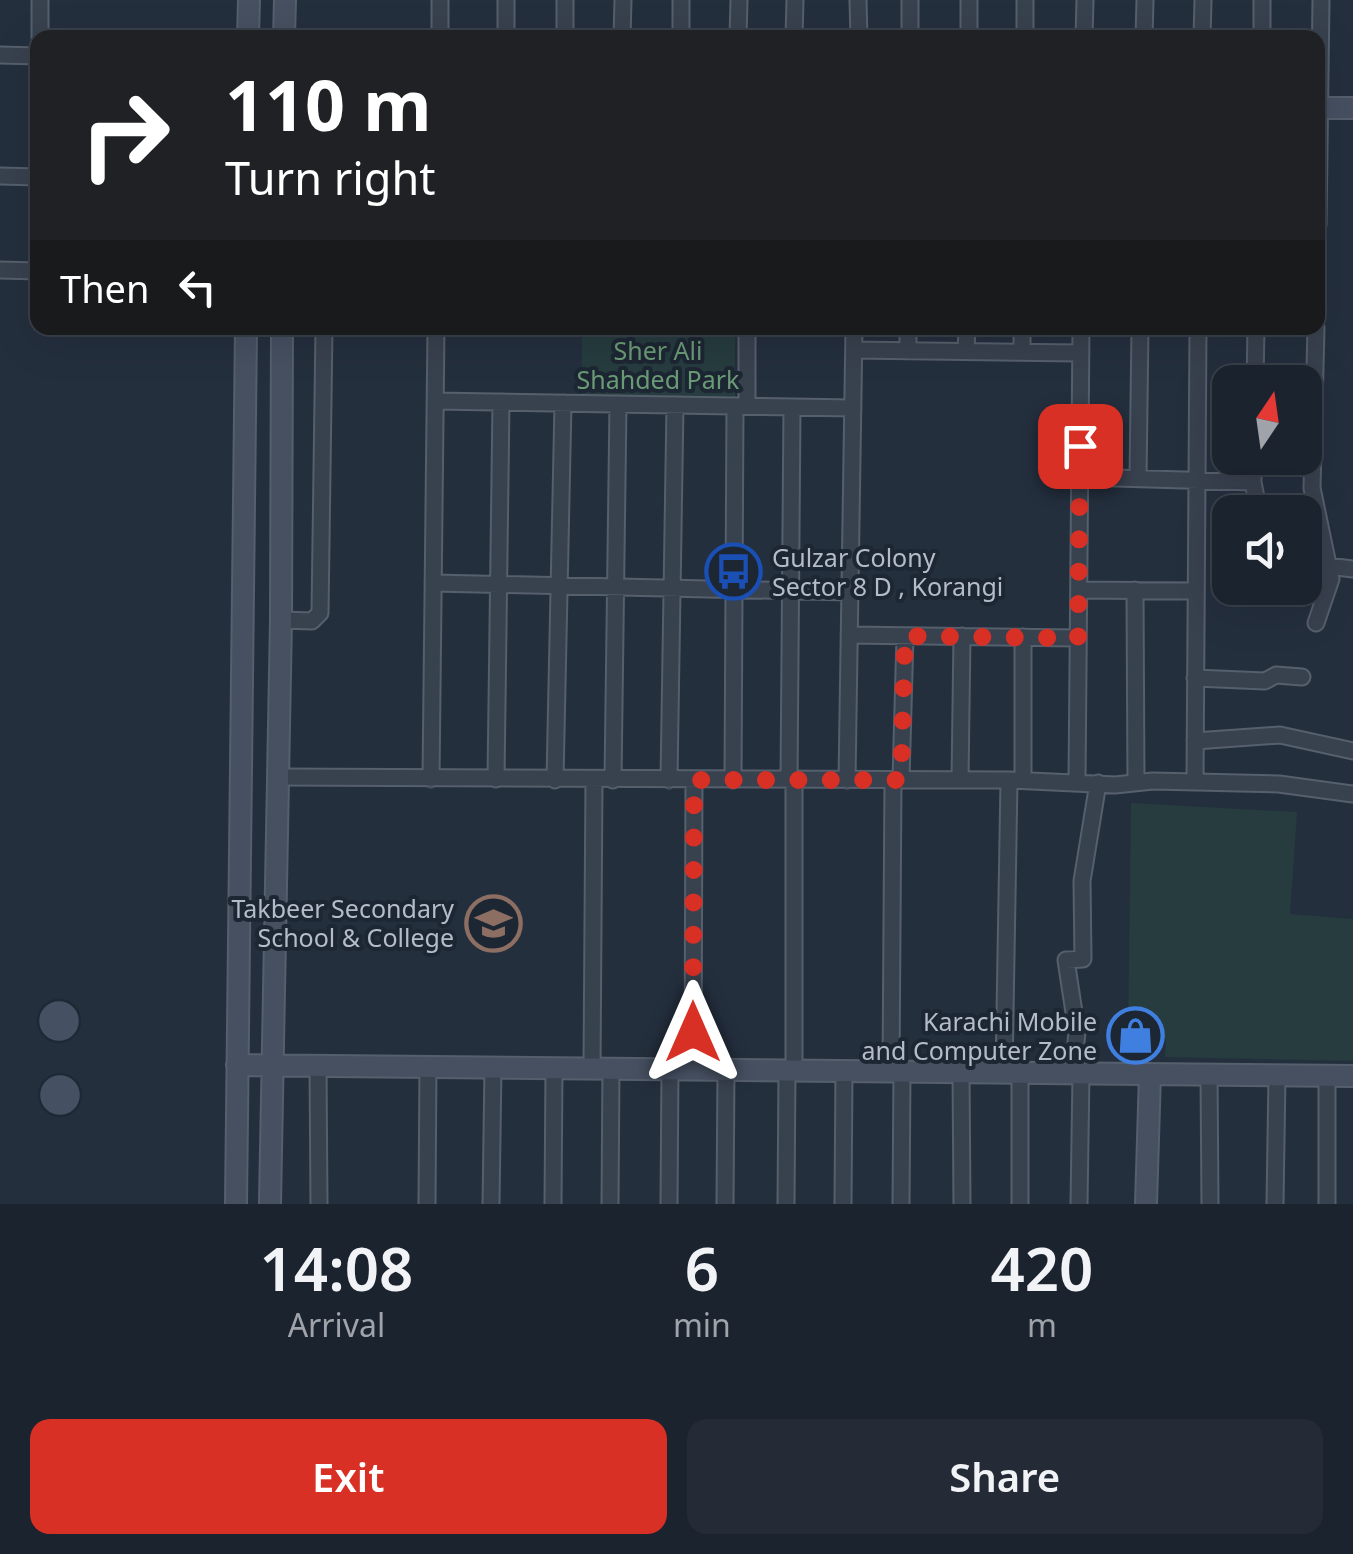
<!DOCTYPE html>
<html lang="en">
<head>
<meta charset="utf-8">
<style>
	:root { --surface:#1b232e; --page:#242b36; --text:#f1f3f6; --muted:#a0a4aa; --line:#39404a; --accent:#d93025 }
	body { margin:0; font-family:"Noto Sans",sans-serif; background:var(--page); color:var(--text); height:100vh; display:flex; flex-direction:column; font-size:38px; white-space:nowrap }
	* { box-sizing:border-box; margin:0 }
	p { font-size:32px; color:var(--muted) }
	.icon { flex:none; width:55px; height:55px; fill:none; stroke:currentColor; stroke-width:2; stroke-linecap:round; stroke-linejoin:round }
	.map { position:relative; height:1204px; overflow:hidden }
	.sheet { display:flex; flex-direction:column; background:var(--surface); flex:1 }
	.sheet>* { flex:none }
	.hud { position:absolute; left:30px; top:30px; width:1295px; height:305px; border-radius:20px; box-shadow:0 10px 40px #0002,0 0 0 2px var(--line); background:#202124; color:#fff; overflow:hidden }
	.needle { width:65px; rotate:13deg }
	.controls { position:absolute; left:1212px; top:365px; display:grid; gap:20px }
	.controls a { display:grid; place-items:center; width:110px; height:110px; border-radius:20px; background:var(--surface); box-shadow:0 10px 40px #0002,0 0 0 2px var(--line); font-size:50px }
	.pin { position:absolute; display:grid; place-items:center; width:85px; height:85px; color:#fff; margin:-42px; border-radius:20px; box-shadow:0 5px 15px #0006 }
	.me { position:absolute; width:110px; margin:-55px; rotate:0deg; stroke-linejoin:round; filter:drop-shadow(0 0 8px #0008) }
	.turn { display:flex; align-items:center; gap:35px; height:210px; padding:0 30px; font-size:45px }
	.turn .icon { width:130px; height:130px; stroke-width:2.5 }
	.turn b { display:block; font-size:70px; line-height:85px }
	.then { display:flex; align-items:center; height:95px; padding:0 30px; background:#0003; gap:20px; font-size:38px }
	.eta { display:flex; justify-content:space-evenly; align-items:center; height:170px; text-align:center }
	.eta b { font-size:60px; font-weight:600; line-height:70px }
	.primary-button { display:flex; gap:20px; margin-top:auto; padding:20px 30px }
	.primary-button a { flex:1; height:115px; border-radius:20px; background:var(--accent); color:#fff; font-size:40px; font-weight:600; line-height:115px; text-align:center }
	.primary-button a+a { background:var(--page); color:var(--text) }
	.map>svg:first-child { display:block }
</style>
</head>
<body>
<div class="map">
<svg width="1353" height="1204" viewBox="0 0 1353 1204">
	<rect width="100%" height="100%" fill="#242f3e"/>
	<path fill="#263c3f" d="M582,328H735V406L582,404Z
		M1131,803L1297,812L1290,914L1353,919V1061L1165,1057L1166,1039H1128Z"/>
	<path fill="#455162" stroke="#1f2835" stroke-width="2.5" d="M38 1021a21 21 0 1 1 42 0a21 21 0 1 1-42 0Z
		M39 1095a21 21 0 1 1 42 0a21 21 0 1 1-42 0Z"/>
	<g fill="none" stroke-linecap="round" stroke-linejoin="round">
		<defs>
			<path id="street" d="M858,0L859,38
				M40,38V0
				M440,38V0
				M506,38V0
				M565,38V0
				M622,38L623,0
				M681,38V0
				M738,38L739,0
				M794,38L795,0
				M910,38V0
				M969,38V0
				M1025,38V0
				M1084,38L1085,0
				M1144,38L1145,0
				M1202,38L1203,0
				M1262,38V0
				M0,55L38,56
				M0,176L38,177
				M1318,225L1321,0
				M0,270L38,271
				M747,328V406
				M1316,328L1312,488L1331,579L1316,623
				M854,350L1081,353
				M908,351V328
				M966,351L967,328
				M1022,352V328
				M1255,382L1256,328
				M435,401L853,408
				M1253,458V482L1259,512
				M1080,477L1253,482
				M1138,479L1140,328
				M1328,566L1353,569
				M433,583L850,592
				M1079,590L1195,591
				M1135,590L1136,783
				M281,620L312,621L320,613L324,328
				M849,635L1078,638
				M1023,637V780
				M1195,678L1265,681L1276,675L1302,677
				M1195,741L1280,735L1353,751
				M276,777L1009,780L1115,785L1153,781L1279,784L1353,794
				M431,779L436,328
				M496,779L501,402
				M555,780L563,403
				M613,780L618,404
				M669,780L675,405
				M733,780L735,406
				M789,780L792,407
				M794,780V1070
				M847,780L854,328
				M901,780L905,636
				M960,780L962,636
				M1077,781L1081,328
				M1195,782L1198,328
				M318,1064L319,1204
				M592,1067L594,780
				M693,1068L694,780
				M891,1071L893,780
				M961,1072L962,1204
				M1004,1072L1009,780
				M1020,1072V1204
				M1073,1073L1077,1032L1066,960L1083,959L1082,881L1098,783
				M1209,1074L1210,1204
				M427,1204L428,1065
				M491,1204L493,1066
				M553,1204L554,1067
				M610,1204L611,1067
				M669,1204L670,1068
				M725,1204L726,1069
				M786,1204L787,1069
				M843,1204L844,1070
				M901,1204L902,1071
				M1079,1204L1081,1073
				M1275,1204L1277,1076
				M1327,1204V1076"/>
			<path id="secondary" d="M248,38L249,0
				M284,38L285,0
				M1318,108H1353
				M237,1065L1353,1076
				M236,1204L246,328
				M270,1204L281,620L282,328
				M1146,1204L1150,1074"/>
		</defs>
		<use href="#street" stroke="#565f6c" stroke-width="19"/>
		<use href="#secondary" stroke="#565f6c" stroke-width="24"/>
		<use href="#street" stroke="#38414e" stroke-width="15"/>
		<use href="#secondary" stroke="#465061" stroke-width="20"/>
	</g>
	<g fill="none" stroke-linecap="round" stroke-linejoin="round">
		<path stroke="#d93025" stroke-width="18" stroke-dasharray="0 32.4" d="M693,1032L694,780H901L905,636L1078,638L1080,446"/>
	</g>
	<defs>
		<symbol id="bus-ring" viewBox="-11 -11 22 22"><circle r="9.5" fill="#1d2633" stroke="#1a4fb4" stroke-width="1.5"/><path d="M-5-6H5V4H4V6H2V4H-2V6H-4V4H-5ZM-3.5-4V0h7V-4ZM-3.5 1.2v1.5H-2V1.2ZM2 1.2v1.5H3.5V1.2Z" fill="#1a4fb4"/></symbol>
		<symbol id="university-ring" viewBox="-11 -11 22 22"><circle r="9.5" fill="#1d2633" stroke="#8d6e63" stroke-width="1.5"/><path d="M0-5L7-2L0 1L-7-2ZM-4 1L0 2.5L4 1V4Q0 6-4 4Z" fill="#8d6e63"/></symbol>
		<symbol id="shop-ring" viewBox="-11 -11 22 22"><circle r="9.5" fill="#1d2633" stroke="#3f7fe0" stroke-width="1.5"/><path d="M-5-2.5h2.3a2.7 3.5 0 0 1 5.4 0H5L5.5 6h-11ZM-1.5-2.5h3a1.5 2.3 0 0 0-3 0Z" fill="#3f7fe0"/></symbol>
	</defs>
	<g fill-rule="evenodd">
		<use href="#bus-ring" x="702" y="540" width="63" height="63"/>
		<use href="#university-ring" x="462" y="892" width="63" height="63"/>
		<use href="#shop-ring" x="1104" y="1004" width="63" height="63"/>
	</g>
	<g text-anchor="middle" stroke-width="8" stroke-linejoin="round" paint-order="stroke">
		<g font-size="25" fill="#6b9a76" stroke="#1d2633">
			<text x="658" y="360">Sher Ali<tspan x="658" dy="29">Shahded Park</tspan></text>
		</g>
		<g font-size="25" fill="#b4bcc9" stroke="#1d2633" text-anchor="end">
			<text x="772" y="567" text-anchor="start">Gulzar Colony<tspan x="772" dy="29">Sector 8 D , Korangi</tspan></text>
			<text x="454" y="918">Takbeer Secondary<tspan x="454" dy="29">School &amp; College</tspan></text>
			<text x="1097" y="1031">Karachi Mobile<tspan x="1097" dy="29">and Computer Zone</tspan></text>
		</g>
	</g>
</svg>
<div class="controls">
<a><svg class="needle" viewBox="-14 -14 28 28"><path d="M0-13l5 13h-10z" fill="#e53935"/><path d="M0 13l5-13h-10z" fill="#a0a4aa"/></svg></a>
<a><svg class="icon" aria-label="sound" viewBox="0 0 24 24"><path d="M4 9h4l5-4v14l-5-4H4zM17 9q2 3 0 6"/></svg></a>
</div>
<div class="pin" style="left:1080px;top:446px;background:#d93025"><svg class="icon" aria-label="arrive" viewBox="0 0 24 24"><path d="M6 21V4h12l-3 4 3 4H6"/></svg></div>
<svg class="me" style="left:693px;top:1032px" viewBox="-20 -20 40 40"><path d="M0-17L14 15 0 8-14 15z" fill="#d93025" stroke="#fff" stroke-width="4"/></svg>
<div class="hud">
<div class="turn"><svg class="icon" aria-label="right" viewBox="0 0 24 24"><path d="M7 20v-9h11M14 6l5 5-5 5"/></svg><div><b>110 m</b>Turn right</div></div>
<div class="then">Then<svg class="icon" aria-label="left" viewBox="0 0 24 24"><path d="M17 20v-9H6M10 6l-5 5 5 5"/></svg></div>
</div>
</div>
<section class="sheet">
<div class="eta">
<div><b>14:08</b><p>Arrival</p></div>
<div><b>6</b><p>min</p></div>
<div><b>420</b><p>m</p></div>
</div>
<div class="primary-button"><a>Exit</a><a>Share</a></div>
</section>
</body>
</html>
